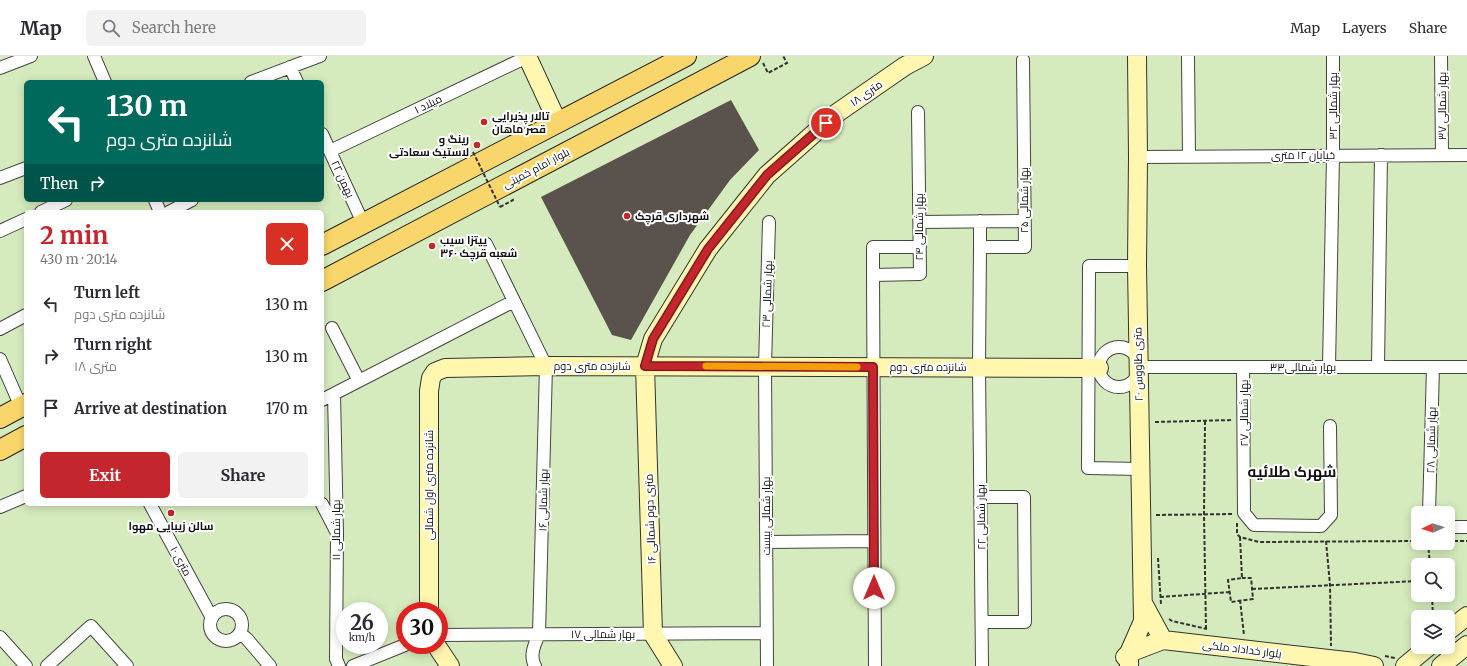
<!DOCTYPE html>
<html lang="en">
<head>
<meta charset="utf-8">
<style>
	:root { --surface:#fff; --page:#f2f2f3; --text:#2b2b33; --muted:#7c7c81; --line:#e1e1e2; --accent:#c4262e }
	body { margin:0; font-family:Merriweather,Cairo,serif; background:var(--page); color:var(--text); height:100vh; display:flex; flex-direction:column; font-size:15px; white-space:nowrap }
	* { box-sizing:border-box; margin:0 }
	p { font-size:13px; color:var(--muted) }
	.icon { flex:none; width:22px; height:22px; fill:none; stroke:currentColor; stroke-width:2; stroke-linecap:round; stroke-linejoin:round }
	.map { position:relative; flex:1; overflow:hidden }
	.drawer { position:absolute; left:24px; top:154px; width:300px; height:296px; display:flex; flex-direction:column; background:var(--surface); border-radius:6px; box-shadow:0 2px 10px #0003 }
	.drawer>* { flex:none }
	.banner { position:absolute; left:24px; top:24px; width:300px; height:122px; border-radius:6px; box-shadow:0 2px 10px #0003; background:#00695c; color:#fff; overflow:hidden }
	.needle { width:26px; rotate:266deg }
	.controls { position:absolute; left:1411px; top:450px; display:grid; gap:8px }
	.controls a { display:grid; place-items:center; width:44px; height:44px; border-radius:6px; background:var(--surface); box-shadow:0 2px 10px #0003; font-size:20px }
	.speed { position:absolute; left:336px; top:546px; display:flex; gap:8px; font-size:20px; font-weight:700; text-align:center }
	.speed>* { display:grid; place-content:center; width:52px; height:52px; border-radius:50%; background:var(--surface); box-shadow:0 2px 10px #0003; line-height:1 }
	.speed small { font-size:10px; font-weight:400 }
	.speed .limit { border:6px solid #d22; background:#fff; color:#111 }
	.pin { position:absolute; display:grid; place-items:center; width:34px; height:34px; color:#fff; margin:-17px; border:2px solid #fff; border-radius:50%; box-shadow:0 1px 4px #0007 }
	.me { position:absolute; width:44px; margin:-22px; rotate:0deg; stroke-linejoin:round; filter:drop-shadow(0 0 3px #0008) }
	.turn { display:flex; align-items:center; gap:14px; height:84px; padding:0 16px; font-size:18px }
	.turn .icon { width:52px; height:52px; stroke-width:2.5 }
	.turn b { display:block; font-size:28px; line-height:34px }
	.then { display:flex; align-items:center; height:38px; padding:0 16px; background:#0003; gap:8px; font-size:15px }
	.round { display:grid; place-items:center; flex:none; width:42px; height:42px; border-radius:6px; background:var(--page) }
	.headline { display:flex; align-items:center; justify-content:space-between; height:68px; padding:0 16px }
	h1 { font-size:24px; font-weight:700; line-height:30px; color:var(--accent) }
	.primary-button { display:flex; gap:8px; margin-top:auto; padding:8px 16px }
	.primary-button a { flex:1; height:46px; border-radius:6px; background:var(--accent); color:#fff; font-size:16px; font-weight:700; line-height:46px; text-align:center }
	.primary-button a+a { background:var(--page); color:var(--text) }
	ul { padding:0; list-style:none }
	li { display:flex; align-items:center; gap:12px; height:52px; padding:0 16px }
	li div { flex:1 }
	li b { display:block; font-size:15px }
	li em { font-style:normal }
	header { display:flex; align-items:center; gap:24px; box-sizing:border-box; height:56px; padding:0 20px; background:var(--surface); border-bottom:1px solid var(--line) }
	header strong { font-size:19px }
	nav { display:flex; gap:22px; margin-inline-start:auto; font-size:14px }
	.search { width:280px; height:36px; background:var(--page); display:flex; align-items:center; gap:10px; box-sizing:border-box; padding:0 14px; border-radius:6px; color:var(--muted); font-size:15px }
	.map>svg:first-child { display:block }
</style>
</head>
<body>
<header>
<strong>Map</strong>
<div class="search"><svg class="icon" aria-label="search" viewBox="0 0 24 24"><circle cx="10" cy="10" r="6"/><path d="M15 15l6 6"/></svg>Search here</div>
<nav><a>Map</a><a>Layers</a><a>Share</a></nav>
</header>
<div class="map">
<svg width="1467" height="610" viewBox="0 0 1467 610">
	<rect width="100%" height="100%" fill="#fffdf5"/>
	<path fill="#d5ebbd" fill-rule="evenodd" d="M0,0H1467V610H0ZM26,26H322V144H26ZM26,156H322V448H26ZM1418,457H1448V487H1418ZM1418,509H1448V539H1418ZM345,555H379V589H345ZM405,555H439V589H405ZM1418,561H1448V591H1418Z"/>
	<path fill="#5a524d" d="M731,44L759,94L730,124L690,179L631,284L612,279L541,141Z"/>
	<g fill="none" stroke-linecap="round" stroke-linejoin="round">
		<defs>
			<path id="street" d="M94,0L105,26
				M1188,0L1189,100
				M1441,0L1442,99
				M290,11L297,26
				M0,12L31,0
				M251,26L320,0
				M322,78L363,167
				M330,95L527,1
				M1138,101L1467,99
				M0,122L26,112
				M155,144L160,156
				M41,156L66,144
				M169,156L192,144
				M980,165V191
				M920,166L1024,165
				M0,175L26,163
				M486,188L546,310L539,578C535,588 529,599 535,610
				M1137,210H1089L1088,412L1140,413
				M873,219V191H920
				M332,272L359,325
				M0,273L26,259
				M1099 311a20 20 0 1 1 40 0a20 20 0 1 1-40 0Z
				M0,303L21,351
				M1139,311H1467
				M1243,311L1244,457L1254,469L1321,470L1331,459L1330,370
				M1329,311L1333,99V0
				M1378,311L1381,99
				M334,338L337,478L336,603L339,610
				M322,344L514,245
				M980,441H1024L1025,566H982
				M150,448L212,562
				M322,448L336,475
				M0,451L26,440
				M1429,457L1433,311
				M1448,471H1467
				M766,486L874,485
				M210 569a16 16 0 1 1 32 0a16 16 0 1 1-32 0Z
				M240,577L247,583L270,610
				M439,579L766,577
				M0,581L26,610
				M47,610L91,570L127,610
				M353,610L405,589
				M767,610L765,310L769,166
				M875,610L873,219L920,218L918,56
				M982,610L979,311L980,191H1025L1023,4"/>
			<path id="secondary" d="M527,0L558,67
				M1143,547L1163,584
				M429,555V335L431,322L435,316L445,312L546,310L1099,312
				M1448,575L1467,560
				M436,589L450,610
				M1125,601L1129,597L1163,584L1355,606L1374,610
				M673,610L653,578L645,310L653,283L708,193L767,119L837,57L905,10L924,0
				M1129,610V597L1143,565L1137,210L1138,101L1137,0
				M1405,610L1428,591
				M1441,610L1467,589"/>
			<path id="primary" d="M322,189L686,0
				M322,225L750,0
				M0,362L26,348
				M0,394L26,380"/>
		</defs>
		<use href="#street" stroke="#444" stroke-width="14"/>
		<use href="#secondary" stroke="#333" stroke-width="20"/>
		<use href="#primary" stroke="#222" stroke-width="22"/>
		<path stroke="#333" stroke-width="2" stroke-dasharray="4 2" stroke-linecap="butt" d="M763,7L768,17L787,7L783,0
			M500,151L513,144L512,142
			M1205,365L1204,458L1206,573
			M1155,366L1232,364
			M1156,459L1233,458
			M1237,467V478L1240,481L1259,486L1418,485
			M1240,481L1242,522L1228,524L1231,546L1253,543L1251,522H1242
			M1326,485L1330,529L1331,590
			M1448,485H1467
			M1428,487L1430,509
			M1158,502L1161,548
			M1252,533L1418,525
			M1432,539L1433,561
			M1160,541L1230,536
			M1240,544L1244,579
			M1169,563L1172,565L1207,573
			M1385,600L1395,602"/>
		<use href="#street" stroke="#fff" stroke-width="12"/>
		<use href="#secondary" stroke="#fff6b0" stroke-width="18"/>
		<use href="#primary" stroke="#f9d66b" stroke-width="20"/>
		<path stroke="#333" stroke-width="2" stroke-dasharray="4 2" stroke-linecap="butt" d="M473,96L500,151"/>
	</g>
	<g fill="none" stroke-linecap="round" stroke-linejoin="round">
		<defs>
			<path id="route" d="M826,67L767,119L708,193L653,283L645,310L873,311L874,532"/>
		</defs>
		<use href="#route" stroke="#7f191e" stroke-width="10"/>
		<use href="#route" stroke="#c4262e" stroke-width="7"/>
		<path stroke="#f59e0b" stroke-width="7" d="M706,310L857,311"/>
	</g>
	<g fill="#c4262e" stroke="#fff" stroke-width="1.5">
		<circle cx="484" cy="66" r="4"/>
		<circle cx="477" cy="89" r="4"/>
		<circle cx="627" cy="160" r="4"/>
		<circle cx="432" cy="190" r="4"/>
		<circle cx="171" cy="457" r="4"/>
	</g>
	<g text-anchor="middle" stroke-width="4" stroke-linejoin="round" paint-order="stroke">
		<g font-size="11" fill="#111" stroke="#fff">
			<text transform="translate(866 37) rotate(-35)" y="4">۱۸ متری</text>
			<text transform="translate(428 48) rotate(-26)" y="4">میلاد ۱</text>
			<text transform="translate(1333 50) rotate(-90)" y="4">بهار شمالی ۳۲</text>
			<text transform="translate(1442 50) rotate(-90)" y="4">بهار شمالی ۳۷</text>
			<text x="1303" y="103">خیابان ۱۲ متری</text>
			<text transform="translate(536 112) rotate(-28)" y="4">بلوار امام خمینی</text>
			<text transform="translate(343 123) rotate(65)" y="4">۲۲ بهمن</text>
			<text transform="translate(1024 144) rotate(-90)" y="4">بهار شمالی ۲۵</text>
			<text transform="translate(919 171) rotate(-90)" y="4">بهار شمالی ۲۴</text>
			<text transform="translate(767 238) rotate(-88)" y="4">بهار شمالی ۲۳</text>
			<text transform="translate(1138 308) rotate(-91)" y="4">۲۰ متری طاووس</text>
			<text x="592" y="314">شانزده متری دوم</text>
			<text x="928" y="315">شانزده متری دوم</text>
			<text x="1303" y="315">بهار شمالی۳۳</text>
			<text transform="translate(1244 357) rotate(-90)" y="4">بهار شمالی ۲۷</text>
			<text transform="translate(1431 384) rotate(-89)" y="4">بهار شمالی ۲۸</text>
			<text transform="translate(429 429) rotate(-90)" y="4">شانزده متری اول شمالی</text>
			<text transform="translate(543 444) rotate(-89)" y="4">بهار شمالی ۱۶</text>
			<text transform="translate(766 460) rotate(-90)" y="4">بهار شمالی بیست</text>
			<text transform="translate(981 461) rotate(-91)" y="4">بهار شمالی ۲۲</text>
			<text transform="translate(650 463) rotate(-92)" y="4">۱۶ متری دوم شمالی</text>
			<text transform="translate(336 474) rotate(-90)" y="4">بهار شمالی ۱۱</text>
			<text transform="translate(181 505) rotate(62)" y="4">۱۰ متری</text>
			<text x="603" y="582">بهار شمالی ۱۷</text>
			<text transform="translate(1242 593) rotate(7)" y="4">بلوار خداداد ملکی</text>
		</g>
		<g font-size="11" font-weight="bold" fill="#111" stroke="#fff" text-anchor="start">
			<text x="492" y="64">تالار پذیرایی<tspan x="492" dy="13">قصر ماهان</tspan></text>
			<text x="469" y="87" text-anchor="end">رینگ و<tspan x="469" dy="13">لاستیک سعادتی</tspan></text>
			<text x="635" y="164">شهرداری قرچک</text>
			<text x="440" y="188">پیتزا سیب<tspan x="440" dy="13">۳۶۰ شعبه قرچک</tspan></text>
			<text x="171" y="474" text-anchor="middle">سالن زیبایی مهوا</text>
		</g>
		<g font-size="15" font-weight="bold" fill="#111" stroke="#fff">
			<text x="1292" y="421">شهرک طلائیه</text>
		</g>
	</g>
</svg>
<div class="controls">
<a><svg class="needle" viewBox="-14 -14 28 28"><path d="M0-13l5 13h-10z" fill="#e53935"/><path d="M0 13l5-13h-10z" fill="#7c7c81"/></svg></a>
<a><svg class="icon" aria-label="search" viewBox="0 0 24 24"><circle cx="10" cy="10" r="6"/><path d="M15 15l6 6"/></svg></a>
<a><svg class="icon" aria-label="layers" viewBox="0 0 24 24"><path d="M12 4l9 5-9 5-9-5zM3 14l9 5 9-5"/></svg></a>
</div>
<div class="speed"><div>26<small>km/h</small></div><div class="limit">30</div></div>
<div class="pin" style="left:826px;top:67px;background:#d93025"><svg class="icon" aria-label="arrive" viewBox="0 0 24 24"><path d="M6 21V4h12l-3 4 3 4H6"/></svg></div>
<svg class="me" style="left:874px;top:532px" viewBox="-20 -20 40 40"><circle r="19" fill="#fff"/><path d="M0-13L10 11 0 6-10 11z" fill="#c4262e"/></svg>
<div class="banner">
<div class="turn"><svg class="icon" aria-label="left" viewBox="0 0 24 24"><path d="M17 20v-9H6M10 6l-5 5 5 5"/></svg><div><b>130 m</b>شانزده متری دوم</div></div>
<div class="then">Then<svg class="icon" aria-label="right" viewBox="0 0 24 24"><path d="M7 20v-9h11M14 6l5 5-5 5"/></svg></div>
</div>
<section class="drawer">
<div class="headline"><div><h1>2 min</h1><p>430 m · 20:14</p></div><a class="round" style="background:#d93025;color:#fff"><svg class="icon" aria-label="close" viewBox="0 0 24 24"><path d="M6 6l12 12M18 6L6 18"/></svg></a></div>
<ul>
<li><svg class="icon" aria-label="left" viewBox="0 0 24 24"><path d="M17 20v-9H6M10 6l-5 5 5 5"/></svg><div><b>Turn left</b><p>شانزده متری دوم</p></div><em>130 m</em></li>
<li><svg class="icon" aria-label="right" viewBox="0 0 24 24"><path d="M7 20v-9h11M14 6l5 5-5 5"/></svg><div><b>Turn right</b><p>۱۸ متری</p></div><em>130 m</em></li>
<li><svg class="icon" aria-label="arrive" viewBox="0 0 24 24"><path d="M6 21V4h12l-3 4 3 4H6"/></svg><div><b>Arrive at destination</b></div><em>170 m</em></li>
</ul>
<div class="primary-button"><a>Exit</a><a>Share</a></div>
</section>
</div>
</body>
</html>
